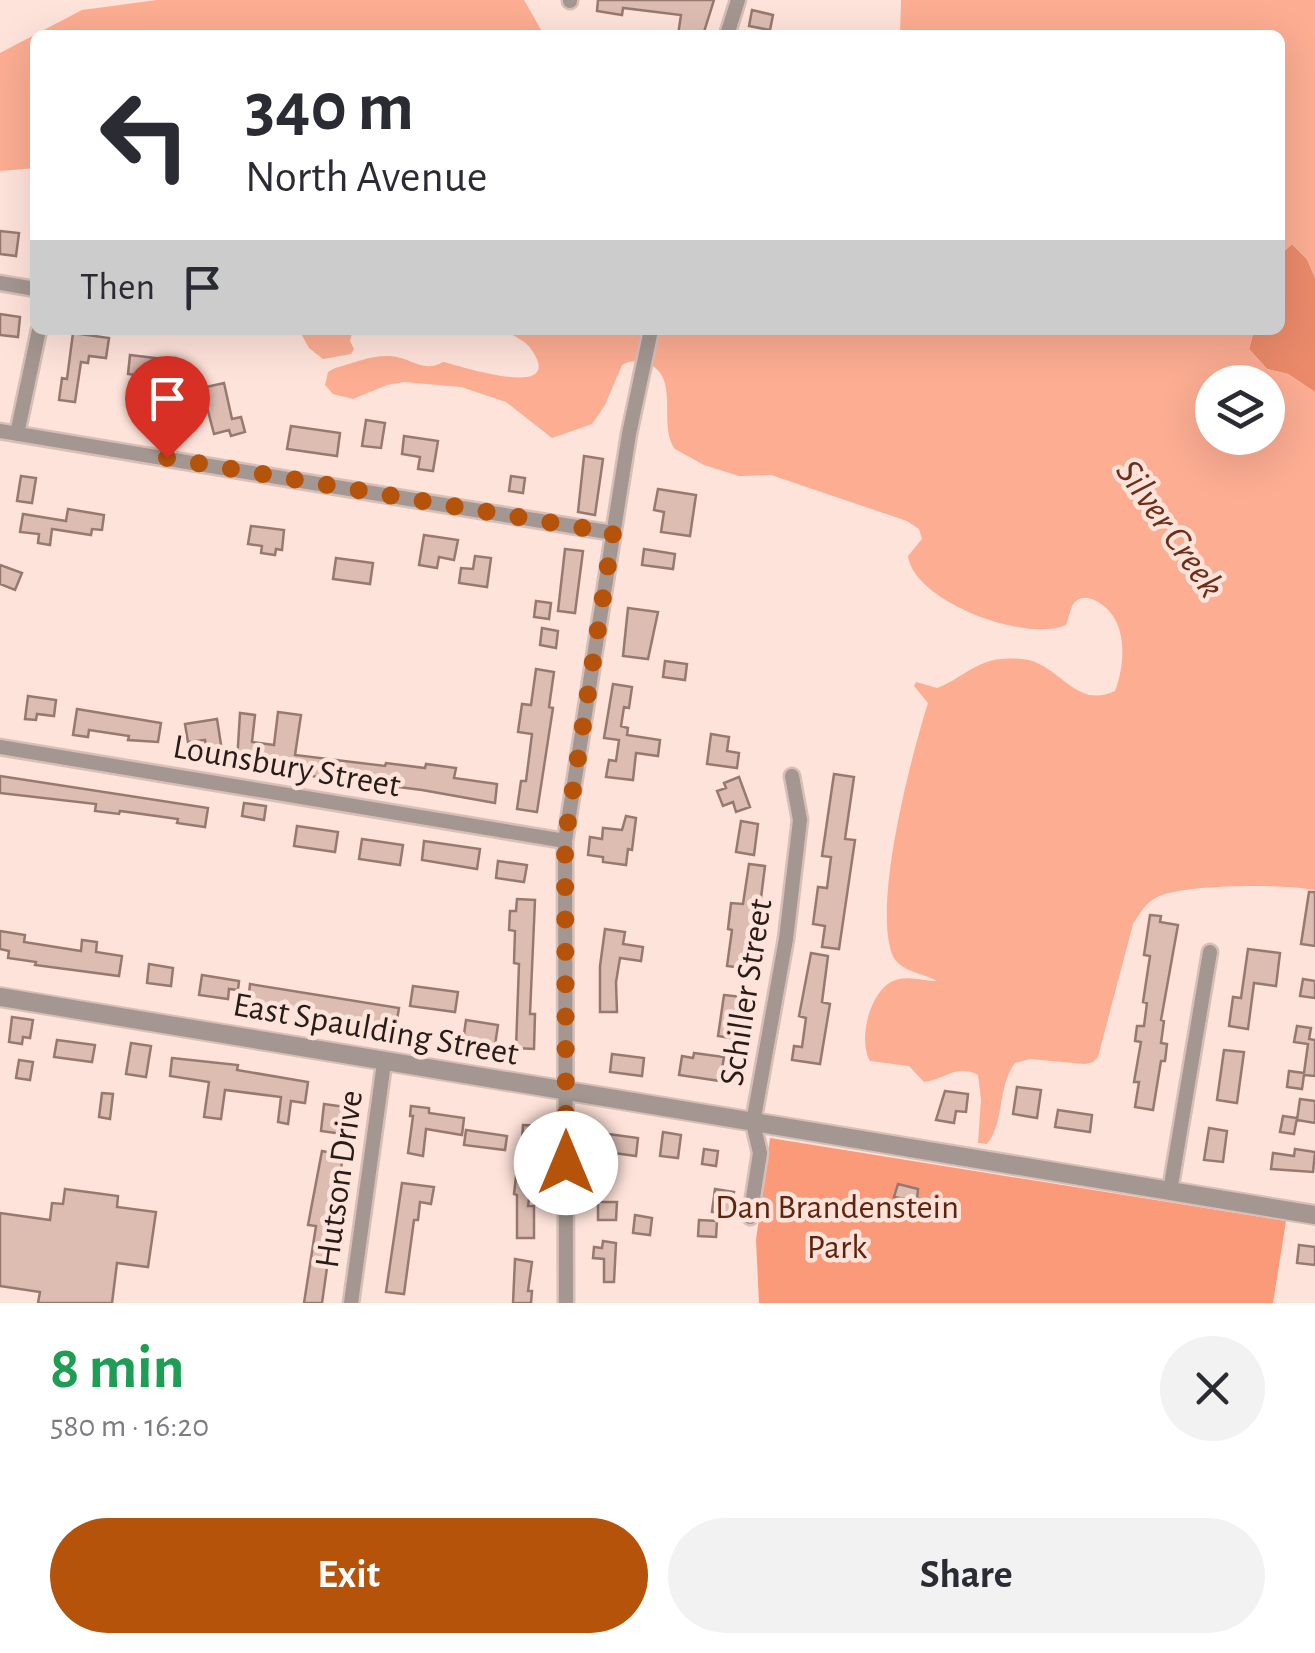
<!DOCTYPE html>
<html lang="en">
<head>
<meta charset="utf-8">
<style>
	:root { --surface:#fff; --page:#f2f2f3; --text:#2b2b33; --muted:#7c7c81; --accent:#b45309 }
	body { margin:0; font-family:"Alegreya Sans",sans-serif; background:var(--page); color:var(--text); height:100vh; display:flex; flex-direction:column; font-size:38px; white-space:nowrap }
	* { box-sizing:border-box; margin:0 }
	p { font-size:32px; color:var(--muted) }
	.icon { flex:none; width:55px; height:55px; fill:none; stroke:currentColor; stroke-width:2; stroke-linecap:round; stroke-linejoin:round }
	.map { position:relative; height:1303px; overflow:hidden }
	.drawer { display:flex; flex-direction:column; background:var(--surface); flex:1 }
	.drawer>* { flex:none }
	.banner { position:absolute; left:30px; top:30px; width:1255px; height:305px; border-radius:15px; box-shadow:0 10px 40px #0002; background:#fff; color:var(--text); overflow:hidden }
	.fabs { position:absolute; left:1195px; top:365px; display:grid; gap:20px }
	.fabs a { display:grid; place-items:center; width:90px; height:90px; border-radius:50%; background:var(--surface); box-shadow:0 10px 40px #0002; font-size:50px }
	.pin { position:absolute; display:grid; place-items:center; width:85px; height:85px; color:#fff; margin:-102px -42px; border-radius:50% 50% 50% 0; rotate:-45deg; box-shadow:0 0 10px #0007 }
	.pin .icon { rotate:45deg }
	.me { position:absolute; width:110px; margin:-55px; rotate:0deg; stroke-linejoin:round; filter:drop-shadow(0 0 8px #0008) }
	.turn { display:flex; align-items:center; gap:35px; height:210px; padding:0 50px; font-size:45px }
	.turn .icon { width:130px; height:130px; stroke-width:2.5 }
	.turn b { display:block; font-size:70px; line-height:85px }
	.then { display:flex; align-items:center; height:95px; padding:0 50px; background:#0003; gap:20px; font-size:38px }
	.round { display:grid; place-items:center; flex:none; width:105px; height:105px; border-radius:52px; background:var(--page) }
	.headline { display:flex; align-items:center; justify-content:space-between; height:170px; padding:0 50px }
	h1 { font-size:60px; font-weight:600; line-height:75px; color:#1e9e55 }
	.button { display:flex; gap:20px; margin-top:auto; padding:20px 50px }
	.button a { flex:1; height:115px; border-radius:60px; background:var(--accent); color:#fff; font-size:40px; font-weight:600; line-height:115px; text-align:center }
	.button a+a { background:var(--page); color:var(--text) }
	.map>svg:first-child { display:block }
</style>
</head>
<body>
<div class="map">
<svg width="1315" height="1303" viewBox="0 0 1315 1303">
	<rect width="100%" height="100%" fill="#fee3da"/>
	<path fill="#fb9a79" d="M770,1138L1286,1221L1273,1303H759L756,1240Z"/>
	<path fill="#ea8a6a" d="M1292,244L1307,259L1315,278V392L1288,374L1267,369L1249,349L1254,330H1280V255Z"/>
	<path fill="#fcad92" fill-rule="evenodd" d="M157,0H524L544,35H35V168L0,171V53L82,10Z
		M901,0H1315V278L1307,259L1292,244L1280,255V35H900Z
		M299,330H353L350,341L354,349L351,354L323,359L309,348Z
		M506,330H1254L1249,349L1267,369L1288,374L1315,392V890C1282,884 1190,884 1159,896C1146,902 1140,913 1133,924L1098,1057L1093,1062L1085,1064L1030,1059L1015,1063C997,1087 1005,1122 987,1144L978,1143L981,1099L978,1075C956,1063 945,1080 924,1082L909,1066L870,1061C858,1041 869,994 891,982C906,974 923,981 937,981C923,973 898,971 892,954C873,902 911,757 928,703L914,686L916,682L937,688C959,680 976,661 1001,659C1012,658 1029,658 1039,664C1066,677 1081,707 1115,691C1126,662 1128,619 1098,602C1091,598 1082,595 1075,602C1070,607 1069,618 1066,625C1027,643 914,602 908,556L922,539L919,529L907,521L771,475L739,476L704,465L675,449C657,424 682,373 645,363C635,361 631,360 622,365L605,405L592,424L552,438L506,402L461,387L404,382L387,385L353,399L333,394L325,385L328,372L335,368C353,363 372,355 390,356C411,357 423,374 443,362C455,364 569,403 531,349C525,340 513,337 506,330ZM1212,382H1268V438H1212Z"/>
	<path fill="#ddbdb2" stroke="#97796f" stroke-width="2.5" d="M598,0H714L703,35H678L681,15L623,8L622,15L597,11Z
		M752,10L773,15L770,30L749,26Z
		M0,231L19,233L16,256L0,254Z
		M0,314L20,317L18,337L0,335Z
		M73,333L109,338L106,358L89,356L88,363L81,362L75,402L59,400L62,378L67,379Z
		M130,355L181,361L178,382L170,381L169,389L156,388L157,378L128,374Z
		M224,383L232,419L241,417L245,432L231,436L229,430L214,434L202,388Z
		M366,420L385,423L381,448L362,446Z
		M291,426L340,433L337,456L287,449Z
		M404,436L438,441L433,471L418,469L420,457L402,454Z
		M584,456L603,459L595,515L578,512Z
		M21,476L36,478L32,503L17,501Z
		M511,476L525,478L523,493L509,491Z
		M658,489L696,495L690,536L661,532L664,512L654,510Z
		M68,509L104,515L102,530L92,529L91,535L52,529L50,545L38,543L39,534L20,532L23,514L66,521Z
		M251,526L284,530L282,550L276,549L275,555L261,553L262,546L248,544Z
		M424,535L458,540L454,560L439,557L437,568L419,565Z
		M565,549L583,551L575,613L558,611Z
		M644,549L675,554L673,569L642,565Z
		M475,556L491,558L487,587L459,583L461,568L473,569Z
		M336,558L373,563L370,584L333,579Z
		M0,565L22,573L15,590L0,584Z
		M536,601L551,603L549,619L534,617Z
		M628,608L658,612L648,659L623,656Z
		M542,628L558,631L556,648L540,645Z
		M665,661L687,664L685,680L663,677Z
		M536,669L554,672L549,707L553,708L537,812L517,809L521,781H526L532,734L518,732L522,704L531,705Z
		M613,684L632,687L629,708L624,707L621,726L628,728L627,735L660,740L658,756L636,753L633,780L606,777L609,760L616,761L619,740L604,738Z
		M28,696L56,700L54,716L37,714L36,720L25,719Z
		M77,709L161,723L158,742L128,740L129,736L89,730L88,737L73,735Z
		M278,712L301,715L295,755L385,766L386,763L425,768L426,764L456,768L454,778L497,784L495,803L422,790L303,775L304,769L237,762L240,713L255,715L252,742L274,745Z
		M217,719L222,751L207,753L205,740L188,742L185,724Z
		M711,734L729,737L727,751L739,753L737,768L707,764Z
		M834,774L854,777L845,839L855,840L839,949L822,947L825,926L813,924L818,887L827,888L831,857L822,856Z
		M0,776L208,808L205,827L177,823L178,819L120,811L119,814L95,811L96,804L0,793Z
		M739,777L750,807L736,812L733,802L723,806L717,791L726,788L724,783Z
		M244,803L266,806L264,820L242,816Z
		M626,816L636,818L632,850L628,849L626,865L603,862V857L588,855L590,837L602,839L603,828L622,830Z
		M741,821L758,824L754,855L736,852Z
		M297,826L338,832L335,852L294,846Z
		M362,839L403,845L400,865L359,859Z
		M424,841L480,849L477,869L422,860Z
		M498,861L527,865L524,882L496,878Z
		M749,864L765,866L761,898L756,897L748,951H753L750,969L727,966L732,930L728,929L731,903L743,904Z
		M1309,892H1315V946L1301,944Z
		M517,899L535,900L530,1014H535L534,1049L516,1048L519,964L514,963L515,931L509,930L510,911H516Z
		M1150,915L1161,916L1160,922L1178,925L1161,1020L1164,1021L1161,1043L1167,1044L1165,1061H1161L1153,1110L1135,1107L1139,1082H1134L1141,1042L1135,1041L1137,1026H1144L1147,1003L1143,1002L1150,956L1144,955Z
		M605,929L625,932L623,944L643,947L641,961L620,958L616,982L617,1012H600V966Z
		M0,931L25,935L24,942L81,951L82,940L97,942L96,952L122,956L119,976L35,965L36,962L8,958L9,951L0,949Z
		M1248,949L1280,953L1276,986L1254,983L1248,1029L1229,1026L1233,997L1241,998Z
		M811,953L828,956L822,1002L830,1004L820,1064L792,1060L794,1046L802,1047L806,1018L799,1016Z
		M149,964L173,968L171,986L147,983Z
		M202,975L239,981L238,990L229,989L228,999L199,995Z
		M1303,979L1315,981V998L1300,996Z
		M250,984L399,1008L396,1026L248,1003Z
		M413,986L458,992L455,1012L410,1006Z
		M724,995L743,997L737,1039L718,1036Z
		M12,1017L33,1020L30,1038L23,1037L22,1044L9,1042Z
		M466,1020L498,1025L495,1045L463,1041Z
		M1297,1026L1311,1028L1309,1039L1315,1040V1076L1304,1075L1302,1089L1287,1087L1289,1071L1304,1073L1308,1044L1294,1042Z
		M57,1040L95,1045L92,1062L54,1057Z
		M131,1043L151,1046L146,1077L126,1074Z
		M1224,1050L1244,1052L1237,1103L1217,1100Z
		M694,1053L724,1057L720,1081L679,1075L682,1056L693,1058Z
		M612,1054L644,1058L642,1076L610,1072Z
		M172,1058L238,1065L237,1070L308,1082L305,1103L291,1101L288,1124L278,1122L281,1097L225,1090L221,1119L204,1117L209,1082L170,1076Z
		M19,1060L33,1062L30,1080L16,1078Z
		M1017,1087L1041,1090L1037,1118L1013,1114Z
		M945,1091L968,1094L966,1112L956,1111L954,1123L936,1120Z
		M102,1093L113,1094L110,1119L99,1117Z
		M1300,1099L1315,1101V1123L1297,1120Z
		M324,1104L346,1107L344,1118L353,1119L350,1135L321,1131Z
		M411,1106L429,1108V1113L464,1118L462,1135L426,1129L423,1156L408,1153L413,1116H410Z
		M1058,1110L1092,1115L1090,1132L1055,1127Z
		M1283,1116L1297,1118L1294,1134L1280,1132Z
		M523,1125L543,1126L542,1142L522,1141Z
		M1209,1128L1227,1131L1223,1162L1204,1160Z
		M466,1130L507,1136L505,1150L464,1145Z
		M663,1132L681,1135L678,1158L660,1156Z
		M601,1133L638,1138L636,1156L599,1151Z
		M704,1149L718,1151L716,1166L702,1164Z
		M1295,1149L1315,1152L1313,1172L1271,1169L1273,1153L1294,1156Z
		M322,1151L343,1155L322,1303H304L316,1226L308,1225Z
		M517,1168L533,1171L528,1206H534V1238H517V1195L514,1194Z
		M402,1183L434,1187L431,1204L420,1202L418,1220H414L404,1294L386,1292Z
		M898,1184L918,1189L917,1201L894,1197Z
		M65,1189L118,1196L117,1207L156,1212L148,1267L117,1263L112,1303H38L40,1292L0,1286V1213L50,1220L52,1203L63,1204Z
		M715,1189L734,1192L731,1214L712,1212Z
		M598,1202H617L616,1220H598Z
		M635,1215L652,1218L650,1235L633,1233Z
		M699,1220L717,1221L716,1237L698,1236Z
		M603,1241L616,1243L614,1282H604V1259L593,1258L594,1247L602,1248Z
		M1299,1245L1315,1247V1265L1297,1263Z
		M515,1259L532,1262L528,1291H532L531,1303H513Z"/>
	<g fill="none" stroke-linecap="round" stroke-linejoin="round">
		<defs>
			<path id="minor" d="M570,1V0
				M727,35L738,0
				M0,283L35,289
				M0,431L613,533
				M17,434L39,330
				M0,747L565,841
				M1170,1191L1210,952
				M750,1217L760,1153L753,1123L786,939L800,820L792,776
				M351,1303L384,1063
				M566,1303L565,841L629,434L651,330"/>
			<path id="tertiary" d="M0,997L1315,1215"/>
		</defs>
		<use href="#minor" stroke="#d7bfb7" stroke-width="19"/>
		<use href="#tertiary" stroke="#d7bfb7" stroke-width="22"/>
		<use href="#minor" stroke="#a49691" stroke-width="14"/>
		<use href="#tertiary" stroke="#a49691" stroke-width="18"/>
	</g>
	<g fill="none" stroke-linecap="round" stroke-linejoin="round">
		<path stroke="#b45309" stroke-width="18" stroke-dasharray="0 32.4" d="M167,458L613,533L565,841L566,1163"/>
	</g>
	<g text-anchor="middle" stroke-width="9" stroke-linejoin="round" paint-order="stroke">
		<g font-size="35" fill="#271c18" stroke="#fee3da">
			<text transform="translate(287 765) rotate(10)" y="12">Lounsbury Street</text>
			<text transform="translate(745 992) rotate(-81)" y="12">Schiller Street</text>
			<text transform="translate(376 1028) rotate(10)" y="12">East Spaulding Street</text>
			<text transform="translate(338 1179) rotate(-82)" y="12">Hutson Drive</text>
		</g>
		<g font-size="35" fill="#60240e" stroke="#fee3da">
			<text x="837" y="1218">Dan Brandenstein<tspan x="837" dy="40">Park</tspan></text>
		</g>
		<g font-size="38" font-style="italic" fill="#6b2e18" stroke="#fee3da">
			<text transform="translate(1171 528) rotate(55)" y="13">Silver Creek</text>
		</g>
	</g>
</svg>
<div class="fabs">
<a><svg class="icon" aria-label="layers" viewBox="0 0 24 24"><path d="M12 4l9 5-9 5-9-5zM3 14l9 5 9-5"/></svg></a>
</div>
<div class="pin" style="left:167px;top:458px;background:#d93025"><svg class="icon" aria-label="arrive" viewBox="0 0 24 24"><path d="M6 21V4h12l-3 4 3 4H6"/></svg></div>
<svg class="me" style="left:566px;top:1163px" viewBox="-20 -20 40 40"><circle r="19" fill="#fff"/><path d="M0-13L10 11 0 6-10 11z" fill="#b45309"/></svg>
<div class="banner">
<div class="turn"><svg class="icon" aria-label="left" viewBox="0 0 24 24"><path d="M17 20v-9H6M10 6l-5 5 5 5"/></svg><div><b>340 m</b>North Avenue</div></div>
<div class="then">Then<svg class="icon" aria-label="arrive" viewBox="0 0 24 24"><path d="M6 21V4h12l-3 4 3 4H6"/></svg></div>
</div>
</div>
<section class="drawer">
<div class="headline"><div><h1>8 min</h1><p>580 m · 16:20</p></div><a class="round"><svg class="icon" aria-label="close" viewBox="0 0 24 24"><path d="M6 6l12 12M18 6L6 18"/></svg></a></div>
<div class="button"><a>Exit</a><a>Share</a></div>
</section>
</body>
</html>
